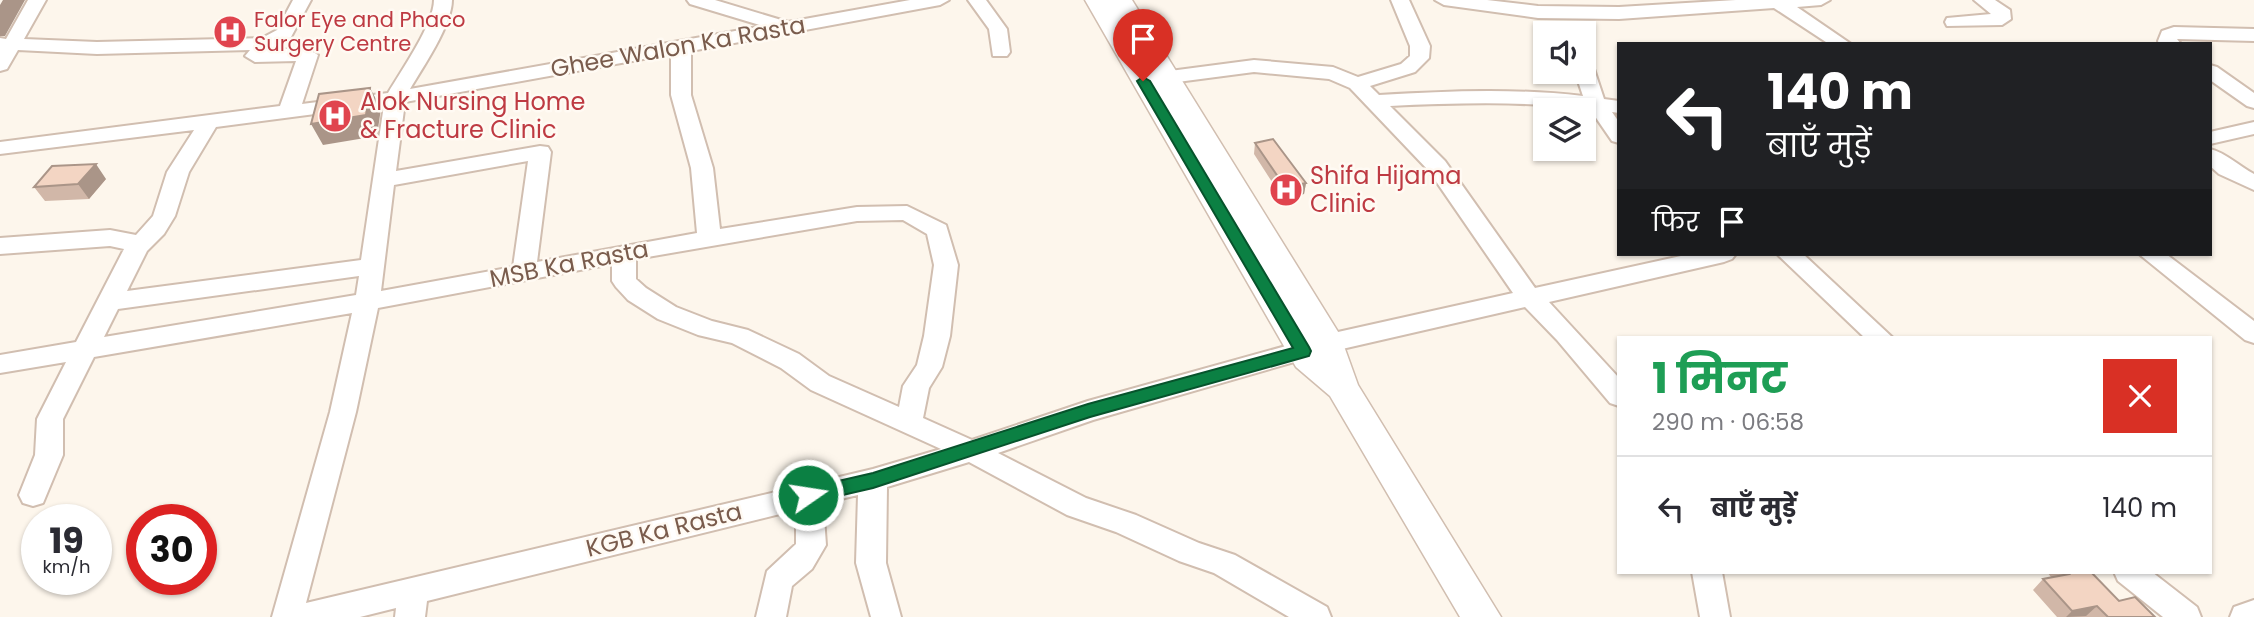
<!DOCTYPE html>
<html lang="hi">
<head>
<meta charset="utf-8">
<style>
	:root { --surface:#fff; --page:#f7f7f7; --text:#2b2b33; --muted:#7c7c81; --line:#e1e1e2 }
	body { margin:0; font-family:Poppins,"Noto Sans Devanagari",sans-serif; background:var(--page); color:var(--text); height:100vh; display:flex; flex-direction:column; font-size:26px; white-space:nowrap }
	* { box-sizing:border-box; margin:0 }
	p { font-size:23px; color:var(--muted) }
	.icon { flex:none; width:38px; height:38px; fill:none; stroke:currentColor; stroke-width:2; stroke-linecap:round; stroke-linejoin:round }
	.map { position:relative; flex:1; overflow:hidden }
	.details { position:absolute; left:1617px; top:336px; width:595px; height:238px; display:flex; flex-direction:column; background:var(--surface); border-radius:0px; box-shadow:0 2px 5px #0004 }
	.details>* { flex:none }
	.guide { position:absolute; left:1617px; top:42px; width:595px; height:214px; border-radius:0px; box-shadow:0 2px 5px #0004; background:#202124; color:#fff; overflow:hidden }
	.buttons { position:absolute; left:1533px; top:21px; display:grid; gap:14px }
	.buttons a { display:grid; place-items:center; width:63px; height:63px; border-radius:0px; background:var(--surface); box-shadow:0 2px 5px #0004; font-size:35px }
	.speed { position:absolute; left:21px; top:504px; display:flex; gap:14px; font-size:35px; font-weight:700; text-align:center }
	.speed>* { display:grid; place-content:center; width:91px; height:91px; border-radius:50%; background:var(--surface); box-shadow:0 2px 5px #0004; line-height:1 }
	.speed small { font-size:18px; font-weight:400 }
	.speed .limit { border:10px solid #d22; background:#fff; color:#111 }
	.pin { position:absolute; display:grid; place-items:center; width:60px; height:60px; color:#fff; margin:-72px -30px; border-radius:50% 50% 50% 0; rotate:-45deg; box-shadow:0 0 7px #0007 }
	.pin .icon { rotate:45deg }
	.me { position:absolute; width:77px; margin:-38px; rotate:77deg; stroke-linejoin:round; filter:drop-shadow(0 0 5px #0008) }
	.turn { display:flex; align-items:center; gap:24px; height:147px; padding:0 35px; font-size:32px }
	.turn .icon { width:91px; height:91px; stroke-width:2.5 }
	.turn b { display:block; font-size:49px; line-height:60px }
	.then { display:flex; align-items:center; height:66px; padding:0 35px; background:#0003; gap:14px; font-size:26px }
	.round { display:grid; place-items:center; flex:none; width:74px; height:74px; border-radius:0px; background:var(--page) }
	.overview { display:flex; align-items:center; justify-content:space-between; height:119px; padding:0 35px }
	h1 { font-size:42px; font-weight:700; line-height:52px; color:#1e9e55 }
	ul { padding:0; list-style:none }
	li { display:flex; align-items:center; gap:21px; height:105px; padding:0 35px; border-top:2px solid var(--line) }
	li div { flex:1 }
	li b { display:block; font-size:26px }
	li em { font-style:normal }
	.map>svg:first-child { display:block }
</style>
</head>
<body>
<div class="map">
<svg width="2254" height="617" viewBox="0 0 2254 617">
	<rect width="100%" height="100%" fill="#fdf6ec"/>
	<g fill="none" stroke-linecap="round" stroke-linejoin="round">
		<defs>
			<path id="minor" d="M28,0H46L24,39L97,42L262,38L277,30L293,0H311L291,37L270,49H308L318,55L302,104L388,93C401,71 434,24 434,0H452C452,25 423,67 410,89L763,26L690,4L687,0H715L788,22L910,0H949L940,5L691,51V95L713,168L720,229L857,207L907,206L946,225L958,265L950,336L942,367L929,388L923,418L972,440L1088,401L1329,334L1513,293L1429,171L1350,88L1329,79L1254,72L1147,86L1140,84L1137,80L1140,76L1147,74L1254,60L1333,67L1358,77L1401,64L1410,56V46L1391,0H1409L1430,46L1429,58L1415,72L1370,86L1379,95C1448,91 1515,88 1583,96L1575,72H1584V63L1594,69L1604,99L1619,101V113L1612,112L1619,122V143L1612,141L1590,109C1522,101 1458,103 1390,106L1445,161L1535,288L1690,254H1736L1732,259L1724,262L1549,302L1619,378V406L1610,403L1557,340L1525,307L1329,352L1093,420L998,453L1086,498L1136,515L1199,543L1235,555L1327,607L1331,617H1289L1214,573L1179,561L1116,532L1067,515L969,462L887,487L886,563L901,617H871L856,563L858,495L823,503L826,545L812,569L792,586L786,617H756L767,571L796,544V510L427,601L425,617H395L396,608L360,617H272L330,412L352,313L94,357L63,419V455L43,503L33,506L23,503L19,495L35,455L37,419L66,362L0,373V355L76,342L124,249L110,246L0,254V238L110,230L136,235L153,216L167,172L194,130L0,154V142L280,106L296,61L255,62L245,56L250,50L97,54L18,50L7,69L0,71V38L6,39ZM671,54V95L691,168L697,233L537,262L551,152L548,147L540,146L396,171L405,102ZM384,105L361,260L127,291L147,251L164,234L175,216L189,172L216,127ZM528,161L513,267L381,291L394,185ZM903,220L927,234L934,265L924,336L917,365L903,386L899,407L829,376L799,354L748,330L712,321L676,307L646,288L636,279V259L857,221ZM612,264V281L616,287L628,300L658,319L698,335L732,343L781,368L811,390L941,449L873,469L306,603L356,412L378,308ZM359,276L356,295L104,337L118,309Z
				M968,0H986L1007,29L1010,52L1007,56H993L989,29Z
				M1435,0H1487L1538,6L1619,7L1736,0H1830L1821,5L1797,7L1851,44H1829L1774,8L1619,19L1538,18L1444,5Z
				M1974,0H1995L2010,10L2011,19L2002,25L1947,26L1945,22L1947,18L1991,14Z
				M2174,27L2254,29V41L2177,39L2181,44H2159L2158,41L2162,31Z
				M2210,65L2217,67L2254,93V108L2247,106L2210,80Z
				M2254,122V134L2210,144V132Z
				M2210,149C2225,152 2240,167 2254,174V190L2219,174L2210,166Z
				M1777,254H1803L1893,338H1865Z
				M2139,254H2166L2254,321V343L2245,340Z
				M1692,572H1722L1730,617H1700Z
				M2114,572H2152L2197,607L2201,617H2163L2118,581Z
				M2254,600V617H2230L2234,607Z"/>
			<path id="tertiary" d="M1085,0H1132L1340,335L1358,385L1501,617H1460L1330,396L1296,367Z"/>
		</defs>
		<use href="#minor" stroke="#d1beb0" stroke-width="4"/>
		<use href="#tertiary" stroke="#d1beb0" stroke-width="3"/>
		<use href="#minor" fill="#fff" fill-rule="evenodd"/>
		<use href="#tertiary" fill="#fff" fill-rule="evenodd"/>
	</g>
	<path fill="#d1b7a8" d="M1255,143L1306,183L1304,194L1283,199L1254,154Z
		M106,179L89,199L45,201L34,187Z
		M2047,572H2091L2119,601L2155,617H2057L2033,590L2043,579L2051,577Z"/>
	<path fill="#aa9588" d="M3,0H25L5,36H0V5Z
		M370,88L381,108L377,136L323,145L311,124Z
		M96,164L106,179L89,199L78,184Z
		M1306,183L1304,194L1283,199L1285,187Z
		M2097,606L2086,616L2066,617L2072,611Z"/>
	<path fill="#f3d5c3" stroke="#aa9588" stroke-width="2" d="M370,88L366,115L311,124L319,94Z
		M1273,139L1306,183L1285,187L1255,143Z
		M96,164L78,184L34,187L52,166Z
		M2067,572H2091L2119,601L2135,597L2155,617H2108L2097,606L2072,611L2043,579L2069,574Z"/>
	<path fill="#0b8043" stroke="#07532c" stroke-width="2" d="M1143,77L1150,81L1309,347L1311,351L1309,356L1090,417L873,488L808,503L801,501L798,495L801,490L808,488L873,473L1088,404L1293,348L1137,81Z"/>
	<defs>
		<symbol id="hospital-disc" viewBox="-11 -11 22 22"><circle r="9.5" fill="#e0444e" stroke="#fffaf3"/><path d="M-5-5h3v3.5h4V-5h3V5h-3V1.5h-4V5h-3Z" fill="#fff"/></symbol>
	</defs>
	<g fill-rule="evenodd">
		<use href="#hospital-disc" x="211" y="13" width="38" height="38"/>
		<use href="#hospital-disc" x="316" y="97" width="38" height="38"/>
		<use href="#hospital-disc" x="1267" y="171" width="38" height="38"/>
	</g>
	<g text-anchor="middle" stroke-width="5" stroke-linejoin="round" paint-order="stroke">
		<g font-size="21" fill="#be3a42" stroke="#fffaf3" text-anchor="start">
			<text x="254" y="27">Falor Eye and Phaco<tspan x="254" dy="24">Surgery Centre</tspan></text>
		</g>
		<g font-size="24" fill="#7a5c4d" stroke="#fffaf3">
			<text transform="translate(678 47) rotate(-10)" y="8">Ghee Walon Ka Rasta</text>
			<text transform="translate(569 264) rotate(-11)" y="8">MSB Ka Rasta</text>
			<text transform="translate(664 530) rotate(-14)" y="8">KGB Ka Rasta</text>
		</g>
		<g font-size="24" fill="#be3a42" stroke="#fffaf3" text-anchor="start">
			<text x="360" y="110">Alok Nursing Home<tspan x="360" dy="28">&amp; Fracture Clinic</tspan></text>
			<text x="1310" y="184">Shifa Hijama<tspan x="1310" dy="28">Clinic</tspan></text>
		</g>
	</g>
</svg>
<div class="buttons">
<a><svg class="icon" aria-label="sound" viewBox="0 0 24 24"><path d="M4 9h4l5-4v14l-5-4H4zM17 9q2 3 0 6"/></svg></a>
<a><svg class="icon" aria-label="layers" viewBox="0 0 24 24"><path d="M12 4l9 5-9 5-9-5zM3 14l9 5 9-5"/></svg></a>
</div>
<div class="speed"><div>19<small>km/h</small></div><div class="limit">30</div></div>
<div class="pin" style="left:1143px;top:81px;background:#d93025"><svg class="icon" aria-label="arrive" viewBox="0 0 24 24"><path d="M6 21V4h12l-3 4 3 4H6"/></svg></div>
<svg class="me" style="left:808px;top:495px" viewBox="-20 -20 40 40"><circle r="17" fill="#0b8043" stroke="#fff" stroke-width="3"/><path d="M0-11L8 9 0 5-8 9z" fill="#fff"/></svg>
<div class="guide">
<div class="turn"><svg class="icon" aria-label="left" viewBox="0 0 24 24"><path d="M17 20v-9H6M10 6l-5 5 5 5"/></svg><div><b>140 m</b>बाएँ मुड़ें</div></div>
<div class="then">फिर<svg class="icon" aria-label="arrive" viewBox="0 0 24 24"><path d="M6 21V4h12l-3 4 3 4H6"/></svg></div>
</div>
<section class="details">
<div class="overview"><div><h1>1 मिनट</h1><p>290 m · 06:58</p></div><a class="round" style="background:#d93025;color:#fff"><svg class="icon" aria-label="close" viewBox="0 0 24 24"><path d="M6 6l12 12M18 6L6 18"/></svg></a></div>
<ul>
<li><svg class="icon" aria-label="left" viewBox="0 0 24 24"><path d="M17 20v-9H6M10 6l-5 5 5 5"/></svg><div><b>बाएँ मुड़ें</b></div><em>140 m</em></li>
</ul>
</section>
</div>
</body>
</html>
